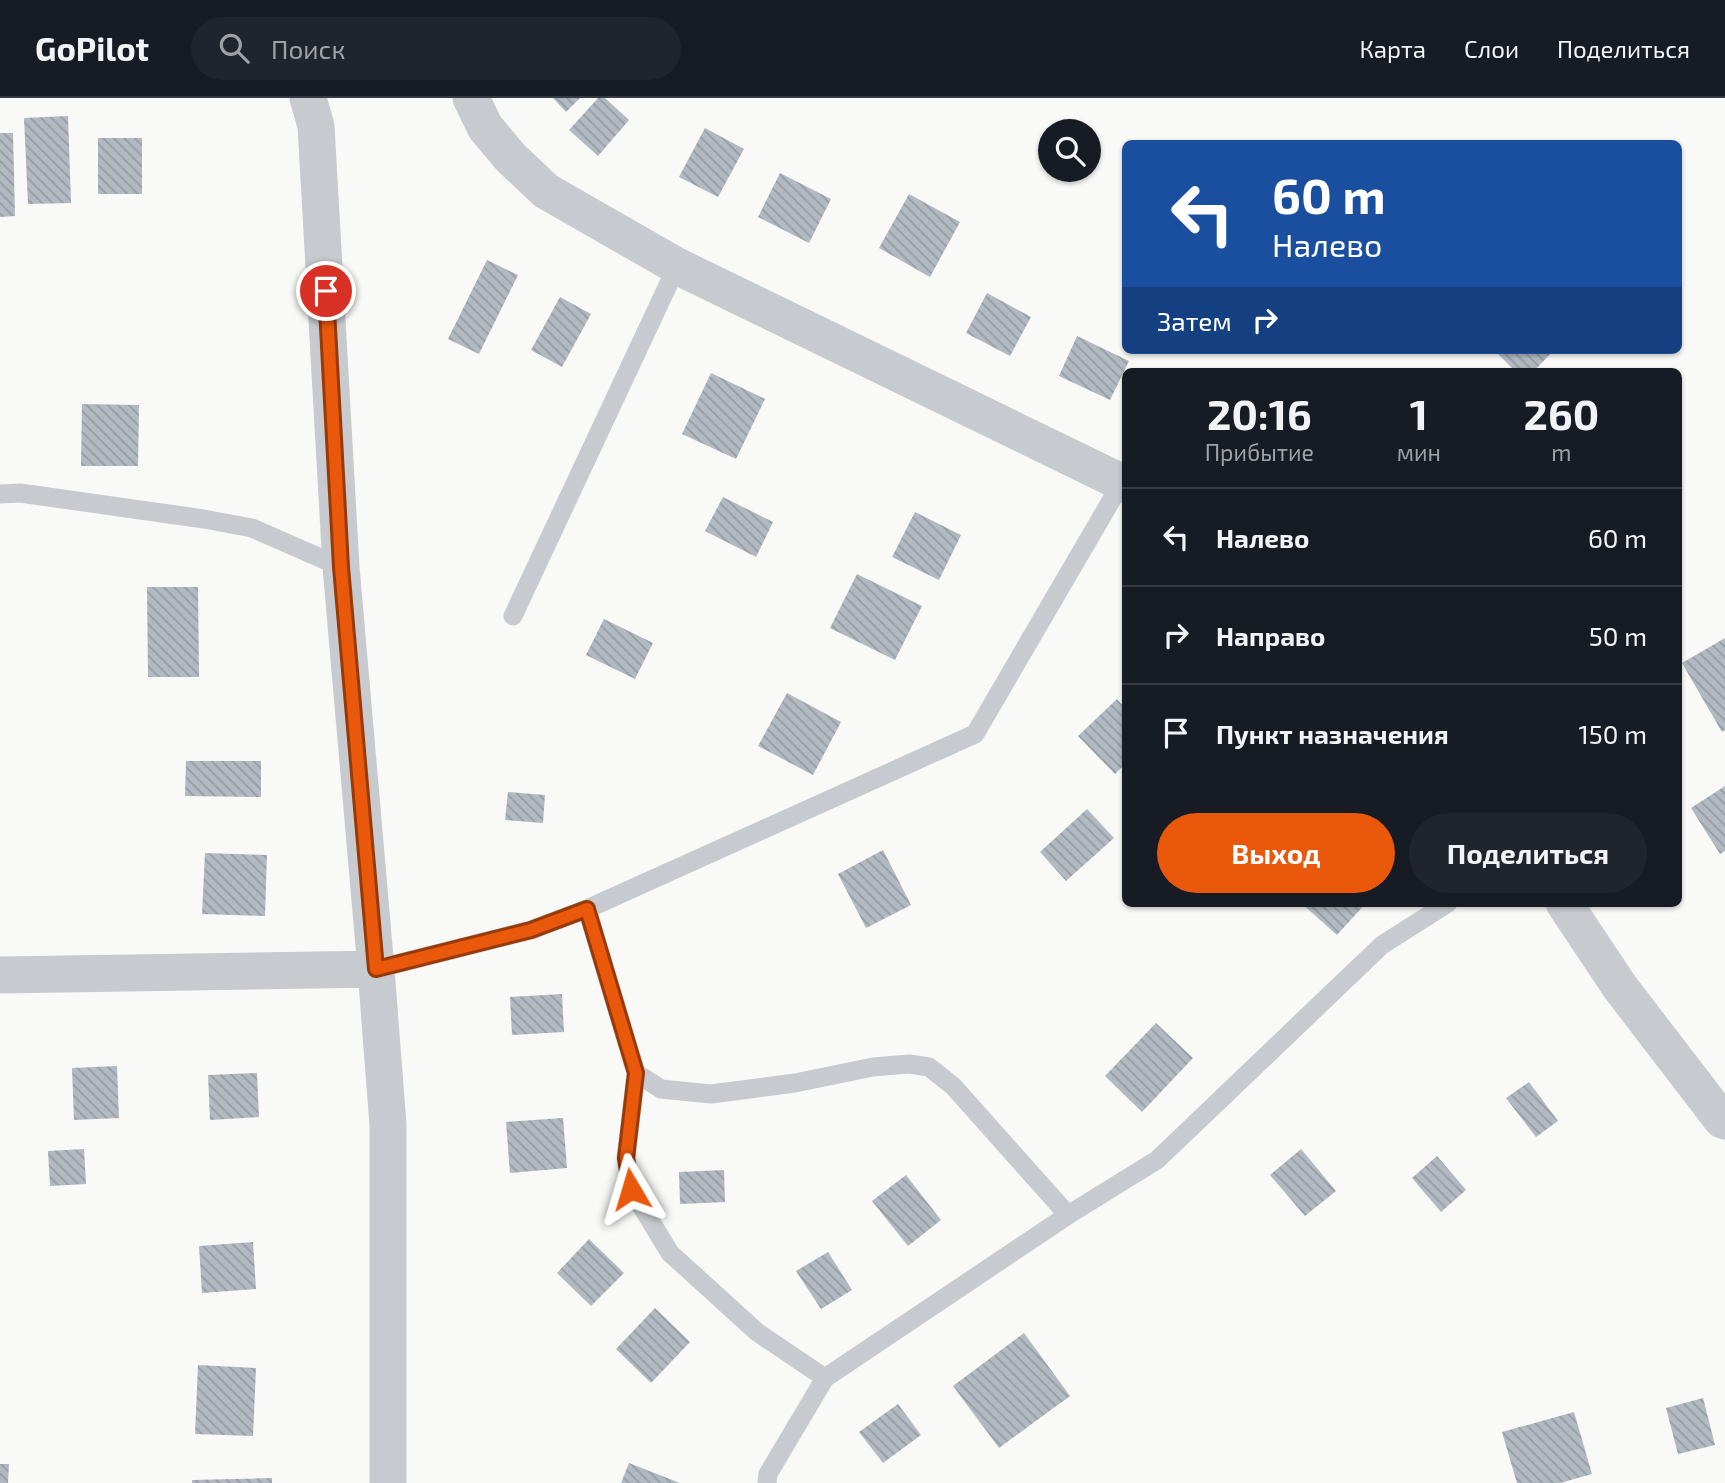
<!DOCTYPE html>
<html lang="ru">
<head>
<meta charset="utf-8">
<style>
	:root { --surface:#171b24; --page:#20242c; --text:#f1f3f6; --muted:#9ea1a6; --line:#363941; --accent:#ea580c }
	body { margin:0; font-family:"Exo 2",sans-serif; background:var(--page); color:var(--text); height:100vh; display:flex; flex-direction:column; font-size:26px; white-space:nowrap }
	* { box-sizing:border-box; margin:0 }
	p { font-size:23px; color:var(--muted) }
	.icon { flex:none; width:38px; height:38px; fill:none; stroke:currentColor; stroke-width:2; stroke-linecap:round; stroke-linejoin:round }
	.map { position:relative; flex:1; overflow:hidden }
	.details { position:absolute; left:1122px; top:270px; width:560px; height:539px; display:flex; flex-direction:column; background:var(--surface); border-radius:10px; box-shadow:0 2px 5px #0004 }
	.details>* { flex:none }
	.top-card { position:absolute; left:1122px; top:42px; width:560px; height:214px; border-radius:10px; box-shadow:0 2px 5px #0004; background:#1a4fa0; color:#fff; overflow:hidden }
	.buttons { position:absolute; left:1038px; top:21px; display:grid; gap:14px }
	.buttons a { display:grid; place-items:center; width:63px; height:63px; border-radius:50%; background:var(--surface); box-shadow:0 2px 5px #0004; font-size:35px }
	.pin { position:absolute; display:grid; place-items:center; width:60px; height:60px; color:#fff; margin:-30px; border:4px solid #fff; border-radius:50%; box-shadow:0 2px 7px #0007 }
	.me { position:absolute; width:77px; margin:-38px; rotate:353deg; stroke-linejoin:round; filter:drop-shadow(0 0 5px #0008) }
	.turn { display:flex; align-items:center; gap:24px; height:147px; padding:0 35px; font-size:32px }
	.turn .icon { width:91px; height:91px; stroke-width:2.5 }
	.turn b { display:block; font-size:49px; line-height:60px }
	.then { display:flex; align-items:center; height:66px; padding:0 35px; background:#0003; gap:14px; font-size:26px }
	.eta { display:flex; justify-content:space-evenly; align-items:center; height:119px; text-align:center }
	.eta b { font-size:42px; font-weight:700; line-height:49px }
	.primary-button { display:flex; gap:14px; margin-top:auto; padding:14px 35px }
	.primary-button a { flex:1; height:80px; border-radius:42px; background:var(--accent); color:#fff; font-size:28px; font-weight:700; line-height:80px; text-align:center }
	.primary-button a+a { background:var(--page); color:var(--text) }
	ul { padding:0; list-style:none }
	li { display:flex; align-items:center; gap:21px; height:98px; padding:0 35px; border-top:2px solid var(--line) }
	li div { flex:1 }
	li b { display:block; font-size:26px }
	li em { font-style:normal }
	header { display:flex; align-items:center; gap:42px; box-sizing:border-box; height:98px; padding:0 35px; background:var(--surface); border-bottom:2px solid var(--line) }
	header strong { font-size:33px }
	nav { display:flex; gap:38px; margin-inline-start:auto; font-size:24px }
	.search { width:490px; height:63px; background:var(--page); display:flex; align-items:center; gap:18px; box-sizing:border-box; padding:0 24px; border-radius:38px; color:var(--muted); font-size:26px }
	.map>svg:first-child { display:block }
</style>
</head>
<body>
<header>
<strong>GoPilot</strong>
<div class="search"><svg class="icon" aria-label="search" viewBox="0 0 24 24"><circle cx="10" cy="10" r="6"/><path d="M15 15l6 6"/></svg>Поиск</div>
<nav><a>Карта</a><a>Слои</a><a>Поделиться</a></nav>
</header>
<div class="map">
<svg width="1725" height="1385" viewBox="0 0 1725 1385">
	<defs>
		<pattern id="building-back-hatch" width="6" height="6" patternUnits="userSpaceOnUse" patternTransform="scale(1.75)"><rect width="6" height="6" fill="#b2b9c0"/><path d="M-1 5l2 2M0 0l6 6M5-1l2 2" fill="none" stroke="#959ba2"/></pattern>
	</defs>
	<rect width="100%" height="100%" fill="#f9f9f7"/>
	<path fill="url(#building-back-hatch)" d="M553,0H580L566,14Z
		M598,0H605L629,22L598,58L569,32Z
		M68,18L71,105L28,106L24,20Z
		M705,30L744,51L718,99L679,79Z
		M0,35H13L15,118L0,119Z
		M98,40H142V96H98Z
		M780,75L831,101L809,145L758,119Z
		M909,96L960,124L930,179L879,150Z
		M487,162L518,177L479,256L448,241Z
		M987,195L1031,219L1010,258L966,235Z
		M560,199L591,216L562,269L531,252Z
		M1077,238L1129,263L1110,302L1059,278Z
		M1494,252H1554L1534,273H1515Z
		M711,275L765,301L736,361L682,336Z
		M82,306L139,307L138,368H81Z
		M723,399L773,424L756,459L705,433Z
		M915,414L961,437L939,482L892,459Z
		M857,476L922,508L895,562L830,530Z
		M147,489H198L199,579H148Z
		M604,521L653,545L635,581L586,557Z
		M1725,540V632L1722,634L1682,565Z
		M787,595L841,624L813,677L758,648Z
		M1117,601L1125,610V666L1115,676L1078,638Z
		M186,663H261V699L185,698Z
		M1725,688V753L1720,756L1691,710Z
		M508,694L545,697L543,725L505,722Z
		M1087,711L1114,740L1066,783L1040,754Z
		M883,752L911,807L866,830L838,776Z
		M205,755L267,757L265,818L202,816Z
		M1301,805H1366L1337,837Z
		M562,896L564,934L512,937L510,899Z
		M1156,925L1193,960L1142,1014L1105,978Z
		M117,968L119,1020L74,1022L72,970Z
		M257,975L259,1019L210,1022L208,977Z
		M1529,984L1558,1023L1536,1039L1506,1000Z
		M563,1020L567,1070L510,1075L506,1024Z
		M84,1051L86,1086L50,1088L48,1053Z
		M1301,1051L1336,1093L1305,1118L1270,1077Z
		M1437,1058L1466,1092L1441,1114L1412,1080Z
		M724,1072L725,1104L680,1106L679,1074Z
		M906,1077L941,1122L908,1148L872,1103Z
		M589,1141L624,1175L591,1208L557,1175Z
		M253,1144L256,1191L202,1195L199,1148Z
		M828,1154L852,1192L821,1211L796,1173Z
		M655,1210L690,1244L651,1285L616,1251Z
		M1024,1235L1070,1298L999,1350L953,1288Z
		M198,1267L256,1270L253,1338L195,1336Z
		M1703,1300L1715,1347L1678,1356L1666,1310Z
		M898,1306L921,1337L883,1365L859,1334Z
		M1574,1314L1592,1376L1560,1385H1517L1502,1334Z
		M629,1365L680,1385H621Z
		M0,1366H9L8,1385H0Z
		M272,1380V1385H192V1382Z"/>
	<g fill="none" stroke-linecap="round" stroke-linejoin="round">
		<path stroke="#c7cbcf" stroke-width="19" d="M0,396L20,395L204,421L252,430L341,469
			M513,518L677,168
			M587,811L636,975L626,1060L631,1091L670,1155L757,1234L825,1280
			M376,871L531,832L587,811L975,636L1122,384
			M636,975L661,991L711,996L795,985L873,969L909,966L929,969L953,988L1068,1117
			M767,1385L768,1376L825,1280L1068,1117L1157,1062L1382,847L1448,805"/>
		<path stroke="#c7cbcf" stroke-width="37" d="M308,0L316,28L341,469L376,871
			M471,0L485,29L511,60L546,93L677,168L1125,386
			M1564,805L1620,889L1722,1022L1725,1023
			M0,877L376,871L388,1027V1385"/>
	</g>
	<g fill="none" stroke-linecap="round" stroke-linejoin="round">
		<defs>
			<path id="route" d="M326,193L341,469L376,871L531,832L587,811L636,975L626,1060L631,1091"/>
		</defs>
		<use href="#route" stroke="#983908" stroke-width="18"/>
		<use href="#route" stroke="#ea580c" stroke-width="12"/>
	</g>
</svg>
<div class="buttons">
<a><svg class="icon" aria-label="search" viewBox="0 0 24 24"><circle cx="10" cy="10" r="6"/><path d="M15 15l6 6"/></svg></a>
</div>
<div class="pin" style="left:326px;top:193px;background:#d93025"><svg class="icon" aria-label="arrive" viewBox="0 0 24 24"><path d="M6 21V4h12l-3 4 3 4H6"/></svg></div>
<svg class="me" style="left:631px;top:1091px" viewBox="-20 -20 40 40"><path d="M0-17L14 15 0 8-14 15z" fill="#ea580c" stroke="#fff" stroke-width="4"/></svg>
<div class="top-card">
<div class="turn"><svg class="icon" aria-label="left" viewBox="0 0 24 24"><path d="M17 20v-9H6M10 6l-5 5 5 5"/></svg><div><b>60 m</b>Налево</div></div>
<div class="then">Затем<svg class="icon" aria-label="right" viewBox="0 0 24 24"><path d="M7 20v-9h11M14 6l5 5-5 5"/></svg></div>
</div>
<section class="details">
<div class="eta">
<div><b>20:16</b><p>Прибытие</p></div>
<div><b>1</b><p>мин</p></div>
<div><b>260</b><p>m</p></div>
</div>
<ul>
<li><svg class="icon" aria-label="left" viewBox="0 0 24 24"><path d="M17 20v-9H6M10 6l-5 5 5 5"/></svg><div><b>Налево</b></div><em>60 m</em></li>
<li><svg class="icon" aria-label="right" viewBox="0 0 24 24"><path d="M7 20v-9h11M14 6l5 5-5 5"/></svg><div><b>Направо</b></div><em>50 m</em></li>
<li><svg class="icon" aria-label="arrive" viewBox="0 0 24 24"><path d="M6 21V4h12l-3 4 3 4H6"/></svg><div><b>Пункт назначения</b></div><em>150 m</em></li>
</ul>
<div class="primary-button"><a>Выход</a><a>Поделиться</a></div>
</section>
</div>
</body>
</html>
